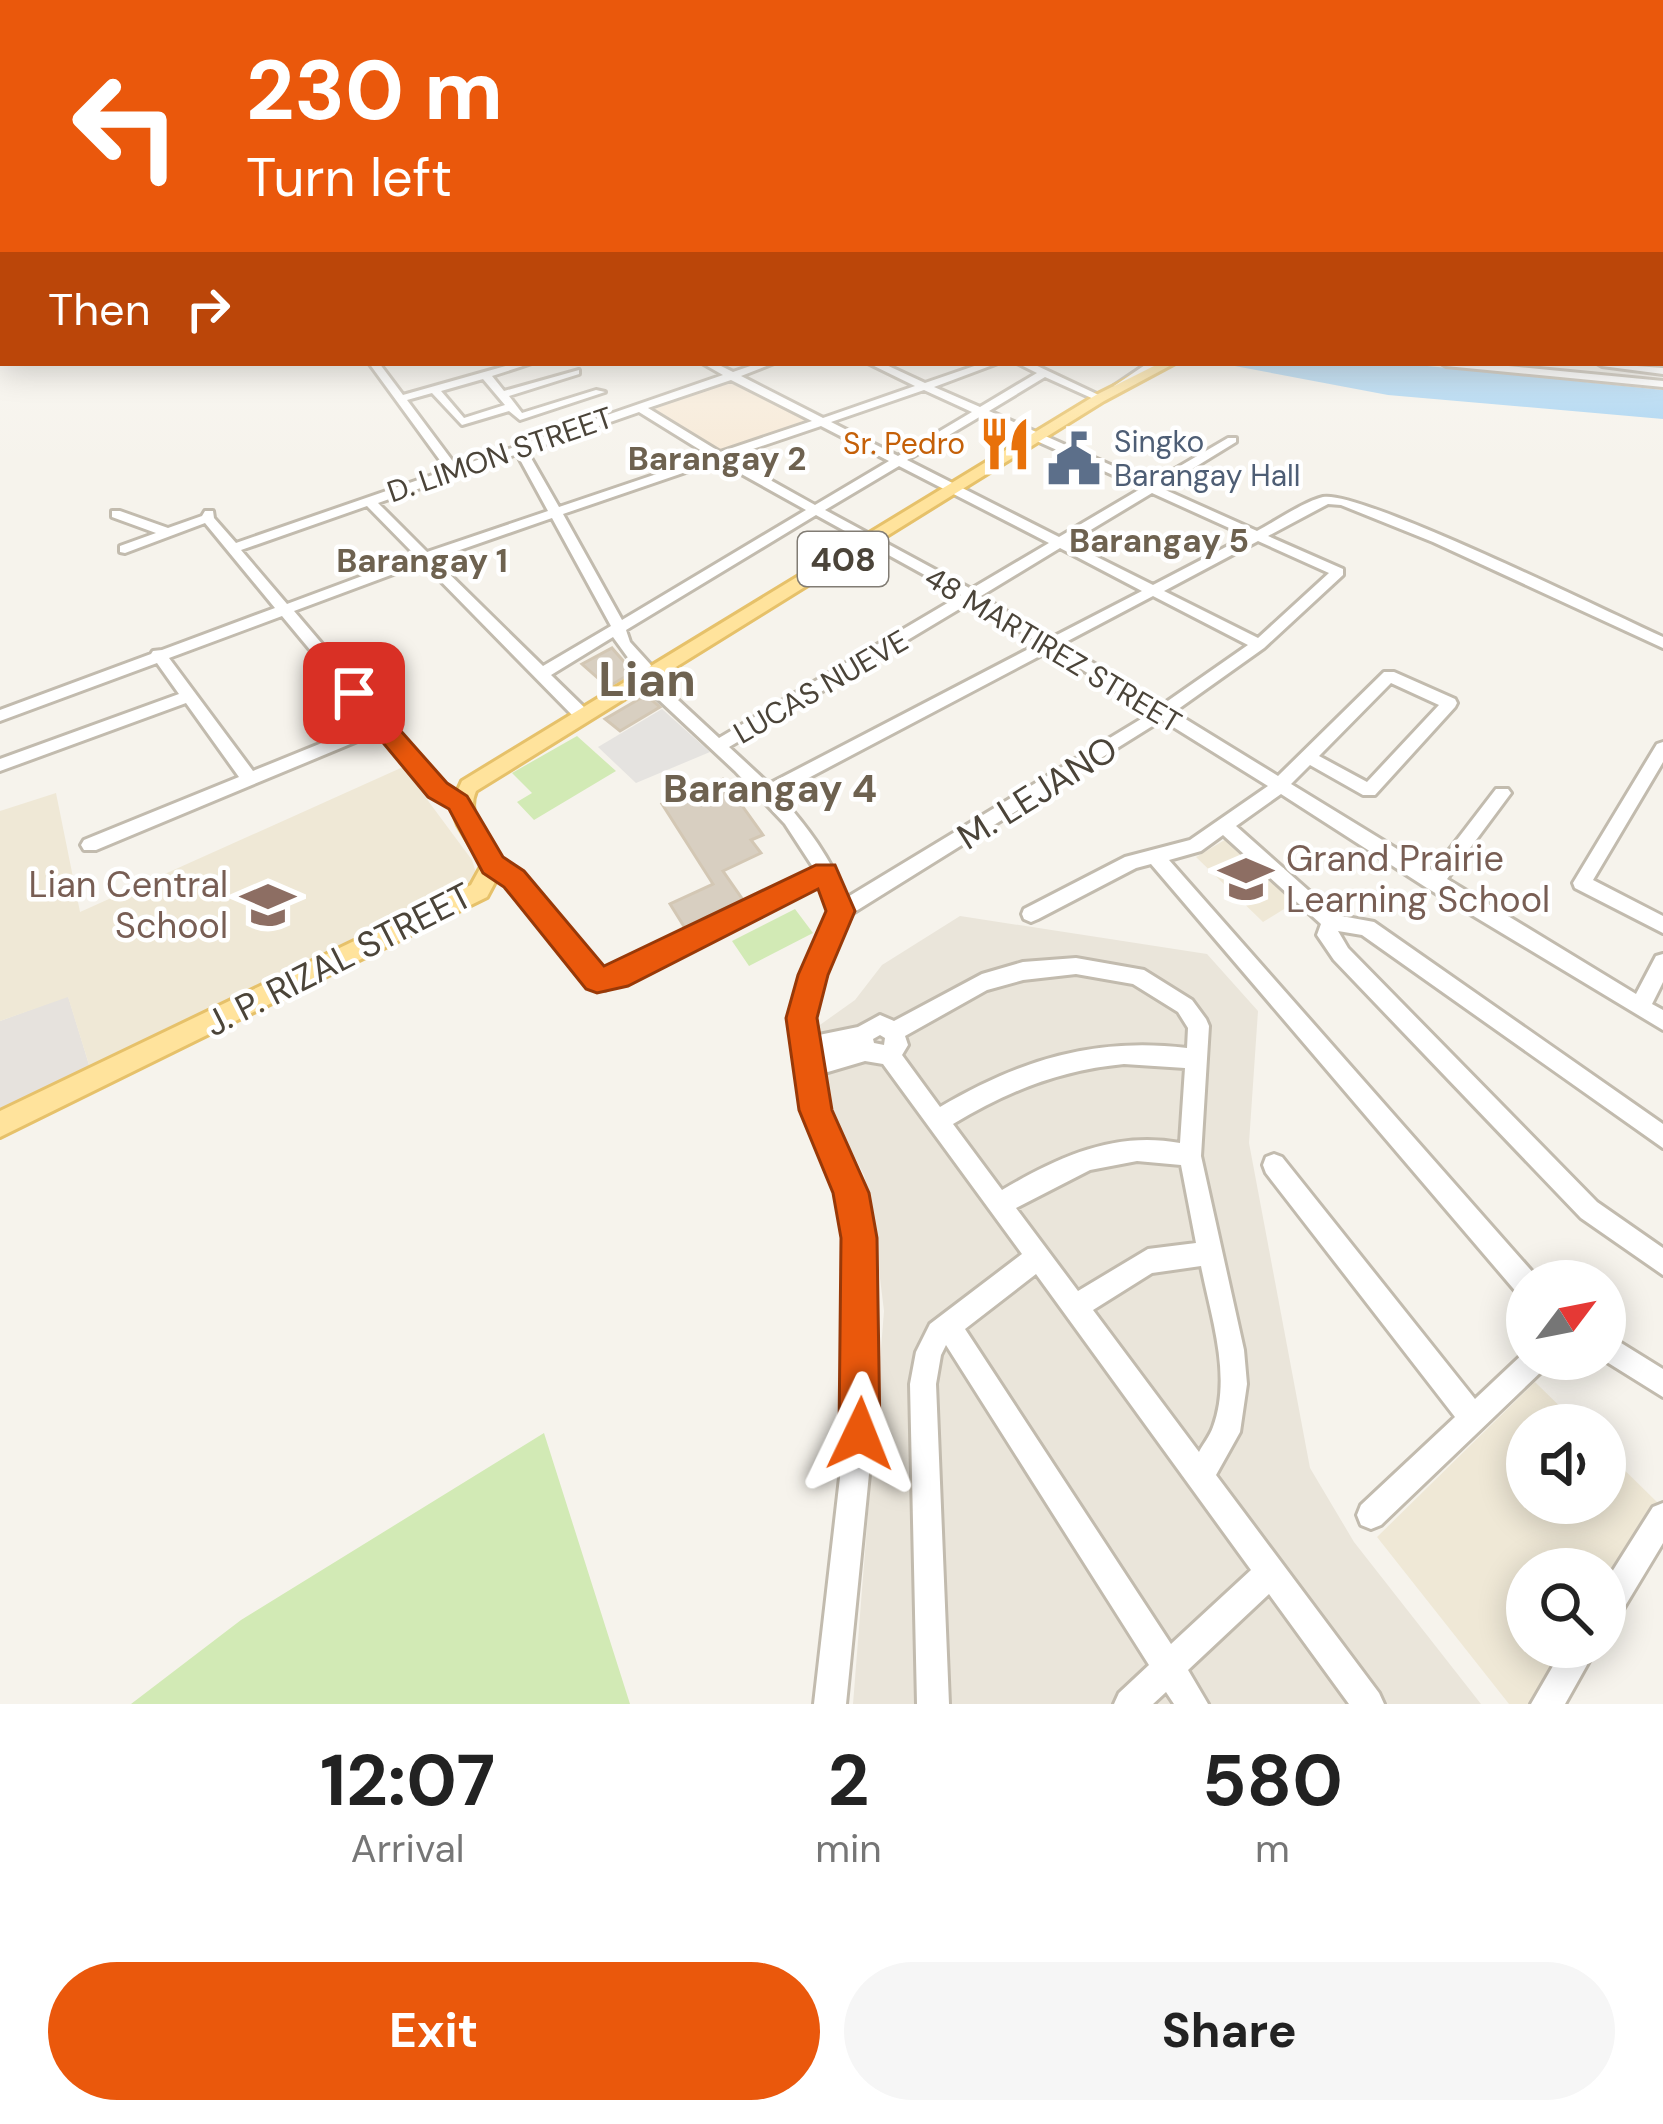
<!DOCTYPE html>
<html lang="en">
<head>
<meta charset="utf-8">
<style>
	:root { --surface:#fff; --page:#f6f6f6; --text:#222; --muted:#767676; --accent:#ea580c }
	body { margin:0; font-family:"DM Sans",sans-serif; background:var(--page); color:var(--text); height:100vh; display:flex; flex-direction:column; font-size:45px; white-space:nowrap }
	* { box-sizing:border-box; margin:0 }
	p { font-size:39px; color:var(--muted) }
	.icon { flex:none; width:66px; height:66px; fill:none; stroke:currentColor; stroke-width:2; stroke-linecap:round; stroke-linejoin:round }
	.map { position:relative; height:1704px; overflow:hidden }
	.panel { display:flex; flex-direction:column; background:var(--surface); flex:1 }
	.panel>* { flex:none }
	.hud { position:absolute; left:0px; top:0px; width:1665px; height:366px; box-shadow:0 6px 30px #0003; background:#ea580c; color:#fff; overflow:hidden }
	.needle { width:78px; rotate:58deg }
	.fabs { position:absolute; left:1506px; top:1260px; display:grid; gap:24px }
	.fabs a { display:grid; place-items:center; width:120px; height:120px; border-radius:50%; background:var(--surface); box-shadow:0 6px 30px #0003; font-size:60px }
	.pin { position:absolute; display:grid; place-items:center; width:102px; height:102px; color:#fff; margin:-51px; border-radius:24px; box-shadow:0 6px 18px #0006 }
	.me { position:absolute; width:132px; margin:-66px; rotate:2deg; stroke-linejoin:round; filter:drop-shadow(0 0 9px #0008) }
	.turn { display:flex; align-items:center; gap:42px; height:252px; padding:0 48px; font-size:54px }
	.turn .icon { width:156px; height:156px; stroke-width:2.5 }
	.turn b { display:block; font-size:84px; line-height:102px }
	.then { display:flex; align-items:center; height:114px; padding:0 48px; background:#0003; gap:24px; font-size:45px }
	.eta { display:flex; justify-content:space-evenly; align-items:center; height:204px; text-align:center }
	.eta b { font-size:72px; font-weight:700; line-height:84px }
	.primary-button { display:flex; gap:24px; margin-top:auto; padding:24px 48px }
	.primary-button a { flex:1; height:138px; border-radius:72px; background:var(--accent); color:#fff; font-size:48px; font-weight:700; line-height:138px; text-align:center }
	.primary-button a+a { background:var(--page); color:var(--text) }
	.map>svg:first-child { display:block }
</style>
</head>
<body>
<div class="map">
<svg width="1663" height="1704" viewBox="0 0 1663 1704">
	<rect width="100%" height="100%" fill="#f6f3ec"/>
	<path fill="#eae5da" d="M960,916L1207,954L1258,1011L1249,1143L1310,1468L1354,1542L1481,1704H853L884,1311L871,1204L864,1175L826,1101L817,1027L855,1000L882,965Z"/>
	<path fill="#f7ead8" d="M732,380L812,422L718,454L647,409Z"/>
	<path fill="#e6e2dd" d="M68,996L90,1068L0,1111V1021Z"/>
	<path fill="#efe8d6" d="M403,767L472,860L476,873L472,883L456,897L90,1068L68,997L0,1021V811L56,793L80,912Z
		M1228,838L1297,901L1263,922L1196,857Z
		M1535,1382L1579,1425H1527V1503H1605V1451L1658,1503L1605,1589V1569H1527V1647H1570L1535,1704H1509L1377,1537Z"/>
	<path fill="#d2eab5" d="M577,736L616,771L534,820L517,802L532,793L512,773Z
		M795,909L813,933L749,966L732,941Z
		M544,1433L630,1704H131L241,1620Z"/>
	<path fill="#e5e3e0" d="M662,709L710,752L636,783L598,747Z"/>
	<path fill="#a9d4f2" d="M1219,363H1398L1663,390V419L1388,395Z"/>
	<path fill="#d8cfc1" stroke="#d3c7b4" stroke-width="3" d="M612,648L633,672L608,687L582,664Z
		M646,695L660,707L620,731L605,719Z
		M723,779L763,835L751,840L761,853L723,871L743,900L685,928L670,904L713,884L662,804Z"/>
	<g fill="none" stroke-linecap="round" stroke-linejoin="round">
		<defs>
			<path id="minor" d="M369,363H379L403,395L516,363H532L492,376L504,391L579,370V374L509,396L522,413L596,390L605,392L520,420L509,411L462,425L432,393L407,400L457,467L723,375L702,363H715L733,372L759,363H774L741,376L823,418L915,386L868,363H882L925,383L983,363H998L934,387L980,407L1037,373L1017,363H1031L1105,398L1096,400L1045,377L989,411L1151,483L1228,438H1236V442L1161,488L1257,531C1276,521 1303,502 1323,497C1359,489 1614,615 1663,637V648L1433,542L1341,505L1328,504L1268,536L1343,569V575L1264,648L1174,712L1278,776L1384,672H1394L1455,699L1457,703L1455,707L1375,795H1363L1310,765L1291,784L1433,871L1496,789H1508L1511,793L1508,797L1447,879L1636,994L1656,956L1663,954V982L1652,1004L1663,1010V1030L1427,888L1281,794L1236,826L1336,915L1374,922L1663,1124V1148L1362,935L1338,931L1348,948L1597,1202L1663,1248V1275L1581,1218L1334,960L1317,935L1321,924L1223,835L1201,851L1169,860L1536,1276L1538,1281H1527V1297L1518,1294L1151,864L1136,868L1038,919L1031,922L1024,919L1022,914L1024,909L1125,857L1190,840L1268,786L1162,720L848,916L823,975L811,1018L814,1036L858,1027L880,1015L894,1021L982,974L1023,962L1076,958L1144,970L1192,1000L1206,1019L1209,1026L1201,1156L1244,1350L1247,1384L1240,1432L1216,1475L1379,1693L1384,1704H1349L1269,1594L1188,1670L1208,1704H1174L1166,1692L1153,1704H1114L1119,1693L1149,1665L946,1345L941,1355L936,1384L949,1704H917L910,1384L916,1352L930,1324L1022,1254L883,1064L865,1061L821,1074L827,1110L863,1193L874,1292L873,1434L846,1704H814L845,1434L850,1292L839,1193L805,1110L791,1018L803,975L832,911L822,883L605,990L584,983L507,884L484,865L487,860L493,858L521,874L598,970L604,972L815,870L785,824L735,771L658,699L613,637L551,675L589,712L591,716L583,721L577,720L423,563L294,611L443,786L464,797L467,802L458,808L431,794L379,732L96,850H84L81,845L84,840L239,777L186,703L0,771V759L179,694L157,663L0,721V710L151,654L153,651L162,650L275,608L205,523L125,553L120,552V546L156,533L112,517V511H120L168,528L202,516L205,511H213L214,518L236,543L447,470ZM483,379L505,405L464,418L441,391ZM731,380L812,421L720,452L648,408ZM924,390L972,412L898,456L831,422ZM639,412L710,456L559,507L527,451ZM981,416L1142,488L1059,537L907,460ZM821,426L889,461L815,505L729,457ZM517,454L548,511L427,552L378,503ZM718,461L806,510L622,620L563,514ZM899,466L1049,543L971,589L825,510ZM1152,493L1247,536L1153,585L1069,543ZM367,506L416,556L287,604L241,550ZM816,515L961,595L719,738L665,688L650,664L630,642L626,630ZM552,518L611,626L543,666L434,559ZM1258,541L1329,573L1258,638L1164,591ZM1060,548L1142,591L1051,638L981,596ZM1153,596L1248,645L1162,705L1062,644ZM971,602L1040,643L769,784L729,747ZM282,616L371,723L253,771L169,658ZM1051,650L1151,713L846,898C831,858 807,826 778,794ZM1391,683L1439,705L1367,782L1319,756ZM1076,974L1133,984L1178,1012L1188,1028L1187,1048C1094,1037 1020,1060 940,1107L902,1055L908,1045L905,1036L987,990L1023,980ZM880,1035L885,1038L884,1045L874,1043L873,1039ZM1124,1064L1185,1068L1180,1143C1114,1131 1058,1157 1002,1190L953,1124C1008,1091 1060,1070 1124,1064ZM1137,1161L1181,1165L1196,1243L1148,1249L1078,1291L1016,1208L1090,1170ZM1201,1266C1211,1317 1232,1376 1213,1427C1210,1436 1203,1444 1199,1452L1093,1310L1152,1273ZM1036,1274L1251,1570L1171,1644L965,1329Z
				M1148,363H1160L1122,390H1114V386Z
				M1441,363H1478L1663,381V387L1446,366Z
				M1597,363L1663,368V374L1602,366Z
				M1663,742V762L1593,880L1663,916V933L1575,888L1573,883L1657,744Z
				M1274,1154L1282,1157L1475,1399L1527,1350V1359H1549L1545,1368L1381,1525L1371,1529L1361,1525L1357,1515L1361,1505L1455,1417L1266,1173L1263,1165L1266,1157Z
				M1605,1333L1663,1369V1397L1602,1359H1605Z
				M1663,1503V1543L1616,1621L1605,1625V1583L1653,1507Z
				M1564,1647H1597L1565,1704H1531Z"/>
			<path id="major" d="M1160,363H1175L1104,401L476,791C464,819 491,841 504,865L487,897L0,1137V1111L471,885L482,865L458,825L451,806L462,781L1096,395Z"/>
		</defs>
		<use href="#minor" stroke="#c2bbae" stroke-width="6"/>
		<use href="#major" stroke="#e6c16a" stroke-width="6"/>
		<use href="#minor" fill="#fff" fill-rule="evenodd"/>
		<use href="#major" fill="#ffe39c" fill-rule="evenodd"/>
	</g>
	<linearGradient id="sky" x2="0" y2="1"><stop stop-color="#8fc1ec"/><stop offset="0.49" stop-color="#fbfaf6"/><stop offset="1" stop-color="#fbfaf6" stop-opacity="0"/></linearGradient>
	<rect width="1663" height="463" fill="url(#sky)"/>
	<path fill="#ea580c" stroke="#983908" stroke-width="3" d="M354,685L362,687L447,783L467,796L503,857L524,871L604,966L816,865H835L855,911L828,975L817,1018L832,1110L869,1193L877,1238L880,1434L874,1449L860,1455L845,1449L839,1434L841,1238L833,1193L799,1110L786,1018L798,975L826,911L818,889L628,986L597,993L586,989L504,887L483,873L449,809L428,797L346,698L342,693Z"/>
	<defs>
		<symbol id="restaurant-bare" viewBox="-9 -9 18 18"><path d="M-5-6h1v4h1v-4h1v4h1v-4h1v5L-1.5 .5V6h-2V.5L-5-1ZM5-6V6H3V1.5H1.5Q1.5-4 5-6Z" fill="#e8710a" stroke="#fff" stroke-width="2.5" paint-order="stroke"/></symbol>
		<symbol id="civic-bare" viewBox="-9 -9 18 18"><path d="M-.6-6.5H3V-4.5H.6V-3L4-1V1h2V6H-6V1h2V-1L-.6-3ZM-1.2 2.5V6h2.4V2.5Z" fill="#5c6f8a" stroke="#fff" stroke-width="2.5" paint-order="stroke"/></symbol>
		<symbol id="school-bare" viewBox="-9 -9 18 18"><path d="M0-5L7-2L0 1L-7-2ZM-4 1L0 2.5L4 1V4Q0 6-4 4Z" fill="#8d6e63" stroke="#fff" stroke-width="2.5" paint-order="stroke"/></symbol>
	</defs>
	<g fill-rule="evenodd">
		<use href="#restaurant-bare" x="967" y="406" width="76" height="76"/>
		<use href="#civic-bare" x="1036" y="421" width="76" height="76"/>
		<use href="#school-bare" x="1208" y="841" width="76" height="76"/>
		<use href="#school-bare" x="230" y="867" width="76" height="76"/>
	</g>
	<g text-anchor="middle" stroke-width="9" stroke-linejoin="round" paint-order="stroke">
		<g font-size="30" fill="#4e5e75" stroke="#fff" text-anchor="start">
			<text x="1114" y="452">Singko<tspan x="1114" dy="34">Barangay Hall</tspan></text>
		</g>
		<g font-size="30" fill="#c56008" stroke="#fff" text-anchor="end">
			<text x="965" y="454">Sr. Pedro</text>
		</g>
		<g font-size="30" fill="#4b4439" stroke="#fff">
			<text transform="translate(500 455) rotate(-19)" y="10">D. LIMON STREET</text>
			<text transform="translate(1053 650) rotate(31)" y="10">48 MARTIREZ STREET</text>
			<text transform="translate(821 687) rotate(-30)" y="10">LUCAS NUEVE</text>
		</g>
		<g font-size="33" font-weight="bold" fill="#6e6250" stroke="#fff">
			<text x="717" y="470">Barangay 2</text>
			<text x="1159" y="552">Barangay 5</text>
			<text x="422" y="572">Barangay 1</text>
		</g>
		<rect fill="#fff" stroke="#817c74" stroke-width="3" x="798" y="532" width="90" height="54" rx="9"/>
		<g font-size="33" font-weight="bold" fill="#4b4439">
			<text x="843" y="571">408</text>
		</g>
		<g font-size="36" fill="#4b4439" stroke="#fff">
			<text transform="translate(1037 792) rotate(-32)" y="13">M. LEJANO</text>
			<text transform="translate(338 959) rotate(-27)" y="13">J. P. RIZAL STREET</text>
		</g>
		<g font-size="36" fill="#785e54" stroke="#fff" text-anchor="start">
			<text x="1286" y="871">Grand Prairie<tspan x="1286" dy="41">Learning School</tspan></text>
			<text x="228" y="897" text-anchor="end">Lian Central<tspan x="228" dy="41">School</tspan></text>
		</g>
		<g font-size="39" font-weight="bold" fill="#6e6250" stroke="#fff">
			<text x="770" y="802">Barangay 4</text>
		</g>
		<g font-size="48" font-weight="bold" fill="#6e6250" stroke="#fff">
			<text x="647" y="696">Lian</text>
		</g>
	</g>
</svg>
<div class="fabs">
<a><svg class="needle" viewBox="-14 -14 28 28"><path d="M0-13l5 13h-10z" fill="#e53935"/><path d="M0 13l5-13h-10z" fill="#767676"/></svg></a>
<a><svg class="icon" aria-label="sound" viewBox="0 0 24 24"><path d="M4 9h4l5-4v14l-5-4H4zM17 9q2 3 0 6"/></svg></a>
<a><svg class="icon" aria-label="search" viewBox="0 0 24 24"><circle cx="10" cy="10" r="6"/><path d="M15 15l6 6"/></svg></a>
</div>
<div class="pin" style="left:354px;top:693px;background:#d93025"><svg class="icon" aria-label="arrive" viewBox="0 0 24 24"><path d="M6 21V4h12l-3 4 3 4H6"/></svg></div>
<svg class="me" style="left:860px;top:1434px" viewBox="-20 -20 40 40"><path d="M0-17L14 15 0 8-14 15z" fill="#ea580c" stroke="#fff" stroke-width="4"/></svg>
<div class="hud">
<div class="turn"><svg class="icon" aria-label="left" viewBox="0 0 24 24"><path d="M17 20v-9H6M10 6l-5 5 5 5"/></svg><div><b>230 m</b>Turn left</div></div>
<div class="then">Then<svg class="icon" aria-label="right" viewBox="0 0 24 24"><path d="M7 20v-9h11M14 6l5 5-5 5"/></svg></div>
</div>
</div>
<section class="panel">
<div class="eta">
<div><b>12:07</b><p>Arrival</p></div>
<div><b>2</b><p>min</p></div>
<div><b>580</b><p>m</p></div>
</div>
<div class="primary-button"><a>Exit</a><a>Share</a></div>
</section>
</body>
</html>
